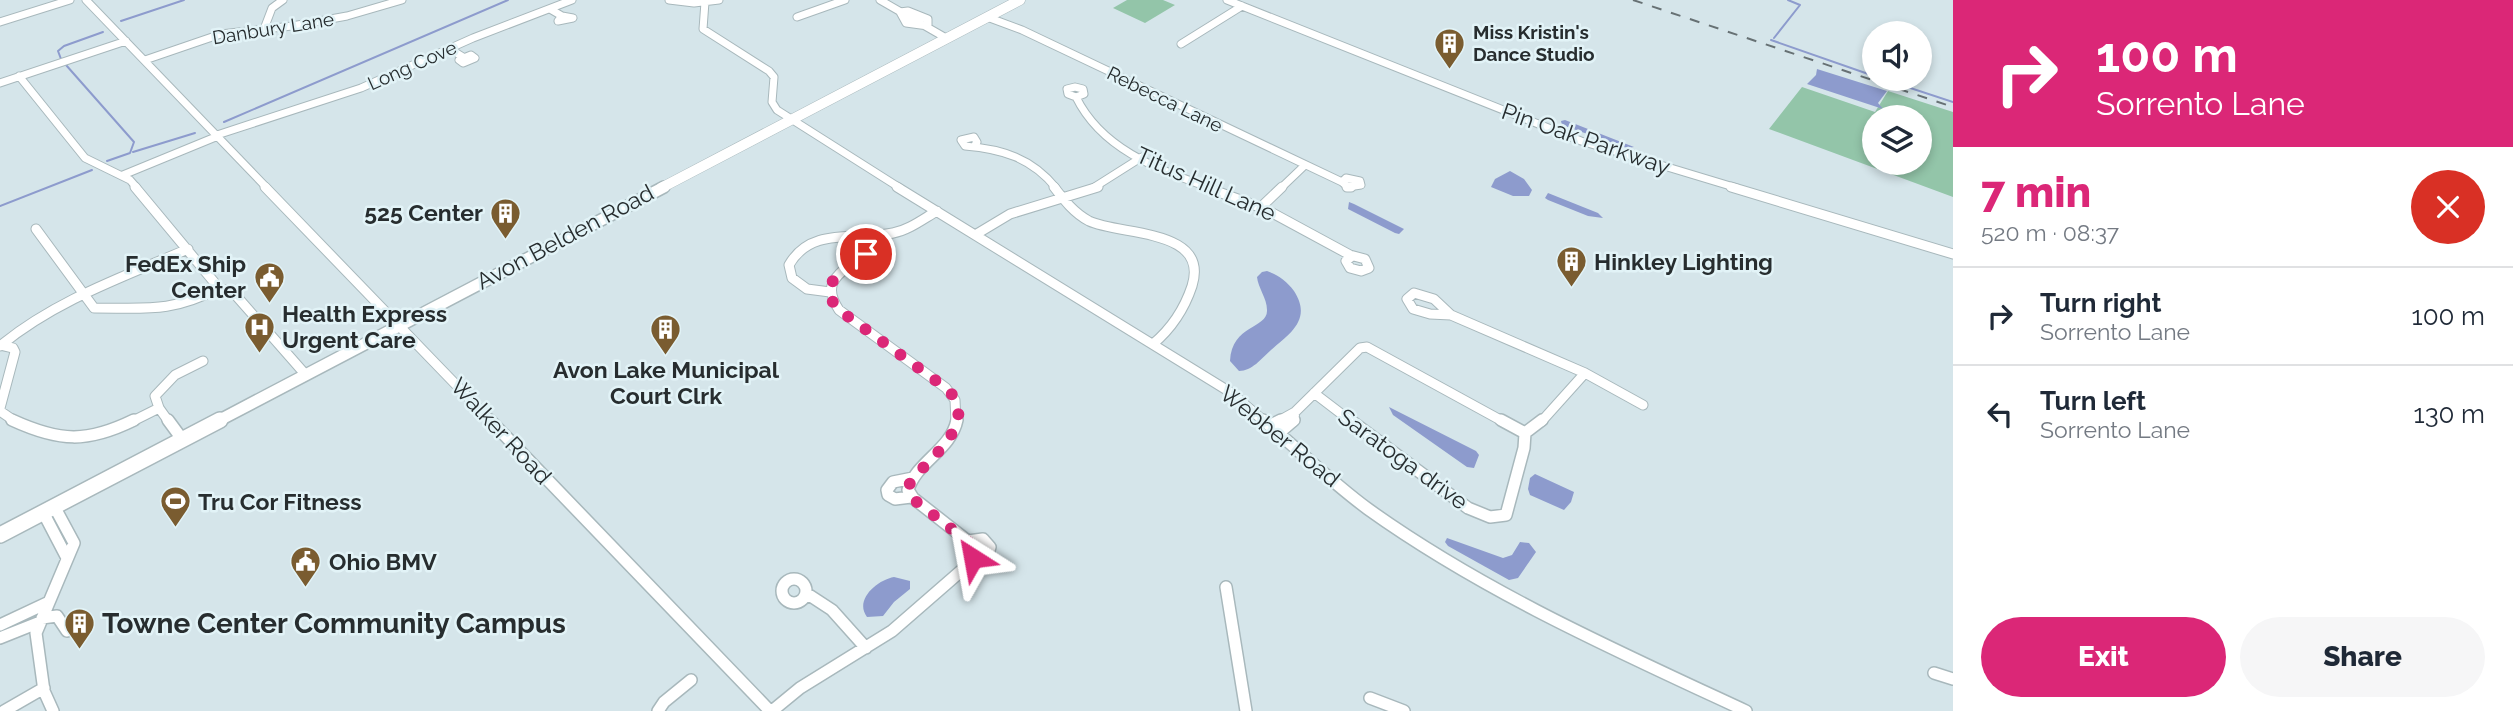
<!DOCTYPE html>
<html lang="en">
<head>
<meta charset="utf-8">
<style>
	:root { --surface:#fff; --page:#f6f6f7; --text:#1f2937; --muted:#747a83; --line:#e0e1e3; --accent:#db2777 }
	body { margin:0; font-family:Raleway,sans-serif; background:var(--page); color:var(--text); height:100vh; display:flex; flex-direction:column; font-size:26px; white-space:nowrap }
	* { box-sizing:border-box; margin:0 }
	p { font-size:23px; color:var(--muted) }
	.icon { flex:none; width:38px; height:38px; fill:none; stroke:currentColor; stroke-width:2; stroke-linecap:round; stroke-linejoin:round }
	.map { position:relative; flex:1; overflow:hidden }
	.drawer { display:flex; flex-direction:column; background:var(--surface); width:560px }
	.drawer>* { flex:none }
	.top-card { background:#db2777; color:#fff; overflow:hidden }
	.fabs { position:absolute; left:1862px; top:21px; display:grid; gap:14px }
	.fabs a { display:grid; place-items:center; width:70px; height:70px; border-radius:50%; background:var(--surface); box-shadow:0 4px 10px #0003; font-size:35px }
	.pin { position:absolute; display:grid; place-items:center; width:60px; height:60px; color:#fff; margin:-30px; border:4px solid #fff; border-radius:50%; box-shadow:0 2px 7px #0007 }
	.me { position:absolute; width:77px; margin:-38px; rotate:326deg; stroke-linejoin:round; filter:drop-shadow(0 0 5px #0008) }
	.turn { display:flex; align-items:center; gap:24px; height:147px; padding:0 28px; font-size:32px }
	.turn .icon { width:91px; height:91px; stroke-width:2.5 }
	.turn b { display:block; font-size:49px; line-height:60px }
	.round { display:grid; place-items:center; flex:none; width:74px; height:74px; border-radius:37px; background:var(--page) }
	.head { display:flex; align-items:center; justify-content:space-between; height:119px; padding:0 28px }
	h1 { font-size:42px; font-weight:800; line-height:52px; color:var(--accent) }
	.button { display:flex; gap:14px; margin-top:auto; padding:14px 28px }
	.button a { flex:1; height:80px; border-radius:42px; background:var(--accent); color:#fff; font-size:28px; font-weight:800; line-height:80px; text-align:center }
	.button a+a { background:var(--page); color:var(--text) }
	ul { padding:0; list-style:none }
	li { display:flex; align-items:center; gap:21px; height:98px; padding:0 28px; border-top:2px solid var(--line) }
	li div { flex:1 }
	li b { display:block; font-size:26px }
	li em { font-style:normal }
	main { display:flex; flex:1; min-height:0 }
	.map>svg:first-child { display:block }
</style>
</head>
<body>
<main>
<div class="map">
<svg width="1953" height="711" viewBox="0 0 1953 711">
	<rect width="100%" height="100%" fill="#d5e5ea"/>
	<path fill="#93c5a9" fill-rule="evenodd" d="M1127,0H1163L1175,5L1145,23L1113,8Z
		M1802,87L1875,112L1888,91L1953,112V197L1769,129ZM1874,117H1920V163H1874Z"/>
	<path fill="#8d9bcd" d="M1817,69L1887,91L1878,103L1883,109L1807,84L1816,75Z
		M1565,120L1634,147L1627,148L1562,125L1561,121Z
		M1510,171L1524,179L1532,190L1529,196H1513L1491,187L1495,179Z
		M1548,193L1598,213L1603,218L1588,216L1548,200L1545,198Z
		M1349,202L1354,204L1404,229L1399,234L1395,233L1348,209Z
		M1267,271C1278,275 1287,281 1294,291C1312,319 1291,333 1271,350C1261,359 1252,371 1239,371L1230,361C1232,324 1268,329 1267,310C1267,298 1258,288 1257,277L1262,272Z
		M1389,407L1476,451L1479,455L1474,468L1467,467L1393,415Z
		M1535,474L1574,492L1571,502L1564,510L1530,495L1528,489L1530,478Z
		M1447,538L1503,558L1512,555L1520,542L1529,543L1536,552L1518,578L1509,580L1448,546L1445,542Z
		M894,577L910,581V589L894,602L883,616L867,617C854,600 877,580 894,577Z"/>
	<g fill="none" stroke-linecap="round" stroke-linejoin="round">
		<path stroke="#8d9bcd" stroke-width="2" d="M121,21L184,0
			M1774,38L1800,5L1788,0
			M1771,40L1874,76
			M61,59L58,51L64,46L103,32
			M66,65L134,142L130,153L107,161
			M1883,79L1953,102
			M224,122L508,0
			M133,152L195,133
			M0,206L92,170"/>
		<defs>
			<path id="minor-far2" d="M86,0L267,188
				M669,0L694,3L719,0
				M880,0L946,38
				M1227,0L1581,141L1737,188
				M705,2L703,29L769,71L774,77L772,102L777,110L900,188
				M550,9L562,16
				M908,11L928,19V26L906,23L900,12Z
				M562,16L573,18L558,21Z
				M797,17L845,0
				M987,17L1022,30L1342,182
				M0,22L70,0
				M264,29L272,8L283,0
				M1181,44L1242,6
				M450,49L463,57
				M471,55L475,58L463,63L459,60Z
				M145,60L221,34L292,26L347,16L402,0
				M19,76L85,158L130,180L137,188
				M0,83L126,41
				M1075,87L1083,89L1084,94L1076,97L1068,94L1067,89Z
				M1076,97C1102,150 1158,169 1210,188
				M217,135L361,88L473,38L572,0
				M975,145L977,142L974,137L961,140L965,146C1002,149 1032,158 1056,188
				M123,175L218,136
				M1346,178L1360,181L1361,185L1348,187L1342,182Z
				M1093,188L1142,157
				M1281,188L1304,166"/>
			<path id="minor-far1" d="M135,187L219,288
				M265,187L492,422
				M897,187L1230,392L1265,422
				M1054,187C1064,200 1074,213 1089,221C1121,236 1210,228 1192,286C1184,310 1172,328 1153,344
				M1205,187L1265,209L1350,255L1365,259L1369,268L1361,271L1350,268L1346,261L1352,256
				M1347,187H1351
				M1731,187L1953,254
				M1261,207L1282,187
				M36,229L94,308C146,308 171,313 219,288L232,291L305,374
				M873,235C865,270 812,270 839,310L946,388L955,400L956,422
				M975,235L1010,214L1098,187
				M830,292L807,289L792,278L789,265C811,226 856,241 893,233C909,230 923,219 937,211
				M1414,293L1434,299L1451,315L1430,314L1413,309L1407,299Z
				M1451,315L1585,373L1643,405
				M0,345L13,348L15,352L0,408
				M0,346C56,300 123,277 188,249
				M1314,393L1352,422
				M0,411L16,422
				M1295,412L1360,348L1367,347L1504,422
				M131,422L159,408
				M169,422L159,408L155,396L175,375L203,361
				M1277,422L1295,412L1293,422
				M1541,422L1585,373"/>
			<path id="minor" d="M12,420C60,442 87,443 134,420
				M168,420L182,439
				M490,420L770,711
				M1263,420C1298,449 1331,482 1368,509C1484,592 1617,651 1746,711
				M1350,420L1468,508L1490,517L1506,515L1524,448L1525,433
				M1501,420L1525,433
				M1271,425L1281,420
				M1280,432L1294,420
				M1525,433L1542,420
				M911,497L895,499L888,495L887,490L893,482L913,478
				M43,512L67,558
				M968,541L983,539L990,547L987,556L972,560
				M782 591a12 12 0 1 1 24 0a12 12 0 1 1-24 0Z
				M1226,587L1246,711
				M806,593L832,610L866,648
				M42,618L57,616L67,631
				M0,625L49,602
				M0,638L40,622
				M1934,673L1953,679
				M1370,698L1404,711
				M4,711L44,688
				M53,711L44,691L36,633L74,543L54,506
				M658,711L664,702L691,680
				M772,711L800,688L892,631L969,564L974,556L969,542L913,498L908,490C916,462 951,450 957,420"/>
			<path id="major-far2" d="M661,188L1020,0"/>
			<path id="major-far1" d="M216,422L664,187"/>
			<path id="major" d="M0,535L220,420"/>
		</defs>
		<use href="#minor-far2" stroke="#a8b8bc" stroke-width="9"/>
		<use href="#minor-far1" stroke="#a8b8bc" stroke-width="11"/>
		<use href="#minor" stroke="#a8b8bc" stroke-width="14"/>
		<use href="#major-far2" stroke="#a8b8bc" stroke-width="11"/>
		<use href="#major-far1" stroke="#a8b8bc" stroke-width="14"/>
		<use href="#major" stroke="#a8b8bc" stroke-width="18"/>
		<use href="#minor-far2" stroke="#fff" stroke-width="7"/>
		<use href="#minor-far1" stroke="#fff" stroke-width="9"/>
		<use href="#minor" stroke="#fff" stroke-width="11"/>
		<use href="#major-far2" stroke="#fff" stroke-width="10"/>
		<use href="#major-far1" stroke="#fff" stroke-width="11"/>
		<use href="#major" stroke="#fff" stroke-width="15"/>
		<path stroke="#677174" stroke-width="2" stroke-dasharray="10 10" stroke-linecap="butt" d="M1633,0L1953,107"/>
	</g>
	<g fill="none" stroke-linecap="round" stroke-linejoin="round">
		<path stroke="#db2777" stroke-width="12" stroke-dasharray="0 21.6" d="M866,254C846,268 814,283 839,310L946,388C981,420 933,456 911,480L908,489L914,500L971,544L973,558"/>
	</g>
	<defs>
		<symbol id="building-pin" viewBox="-11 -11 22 30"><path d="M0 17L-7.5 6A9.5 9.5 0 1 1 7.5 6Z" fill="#7a5c30" stroke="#e2f3f7"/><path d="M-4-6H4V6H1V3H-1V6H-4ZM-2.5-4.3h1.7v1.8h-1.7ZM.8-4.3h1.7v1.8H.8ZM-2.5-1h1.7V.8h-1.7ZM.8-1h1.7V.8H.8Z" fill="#fff"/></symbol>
		<symbol id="civic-pin" viewBox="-11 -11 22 30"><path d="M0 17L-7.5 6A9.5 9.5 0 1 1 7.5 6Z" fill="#7a5c30" stroke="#e2f3f7"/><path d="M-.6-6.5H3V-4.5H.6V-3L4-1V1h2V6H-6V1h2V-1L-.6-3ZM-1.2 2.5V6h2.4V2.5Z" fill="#fff"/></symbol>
		<symbol id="hospital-pin" viewBox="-11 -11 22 30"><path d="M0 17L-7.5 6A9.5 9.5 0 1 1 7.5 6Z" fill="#7a5c30" stroke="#e2f3f7"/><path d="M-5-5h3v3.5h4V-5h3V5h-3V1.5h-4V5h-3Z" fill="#fff"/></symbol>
		<symbol id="stadium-pin" viewBox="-11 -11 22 30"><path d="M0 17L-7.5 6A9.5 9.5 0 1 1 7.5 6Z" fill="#7a5c30" stroke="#e2f3f7"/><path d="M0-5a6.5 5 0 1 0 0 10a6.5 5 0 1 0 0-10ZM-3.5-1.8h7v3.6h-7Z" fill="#fff"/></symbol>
	</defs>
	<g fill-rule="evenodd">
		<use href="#building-pin" x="1432" y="26" width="35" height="47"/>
		<use href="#building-pin" x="488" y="196" width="35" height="47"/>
		<use href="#building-pin" x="1554" y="244" width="35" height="47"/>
		<use href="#civic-pin" x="252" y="260" width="35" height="47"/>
		<use href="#hospital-pin" x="242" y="310" width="35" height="47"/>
		<use href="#building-pin" x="648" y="312" width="35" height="47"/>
		<use href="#stadium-pin" x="158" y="484" width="35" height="47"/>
		<use href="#civic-pin" x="288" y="544" width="35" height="47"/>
		<use href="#building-pin" x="62" y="606" width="35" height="47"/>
	</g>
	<g text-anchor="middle" stroke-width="5" stroke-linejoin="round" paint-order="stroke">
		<g font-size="19" fill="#272d2f" stroke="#e2f3f7">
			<text transform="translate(273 28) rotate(-9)" y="7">Danbury Lane</text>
			<text transform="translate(412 65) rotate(-24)" y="7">Long Cove</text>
			<text transform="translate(1165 99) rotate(26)" y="7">Rebecca Lane</text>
		</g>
		<g font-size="19" font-weight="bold" fill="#272d2f" stroke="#e2f3f7" text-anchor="start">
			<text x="1473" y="39">Miss Kristin's<tspan x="1473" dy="22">Dance Studio</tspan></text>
		</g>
		<g font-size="23" fill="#272d2f" stroke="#e2f3f7">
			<text transform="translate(1586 139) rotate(19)" y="8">Pin Oak Parkway</text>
			<text transform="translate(1206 184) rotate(24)" y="8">Titus Hill Lane</text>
			<text transform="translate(565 237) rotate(-28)" y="8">Avon Belden Road</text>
			<text transform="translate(501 431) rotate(47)" y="8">Walker Road</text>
			<text transform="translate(1280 436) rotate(39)" y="8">Webber Road</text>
			<text transform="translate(1403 459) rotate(36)" y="8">Saratoga drive</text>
		</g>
		<g font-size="23" font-weight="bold" fill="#272d2f" stroke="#e2f3f7" text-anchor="start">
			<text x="483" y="221" text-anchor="end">525 Center</text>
			<text x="1594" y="270">Hinkley Lighting</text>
			<text x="246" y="272" text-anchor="end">FedEx Ship<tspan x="246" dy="26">Center</tspan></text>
			<text x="282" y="322">Health Express<tspan x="282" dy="26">Urgent Care</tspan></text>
			<text x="666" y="378" text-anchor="middle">Avon Lake Municipal<tspan x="666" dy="26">Court Clrk</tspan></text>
			<text x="198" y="510">Tru Cor Fitness</text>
			<text x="329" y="570">Ohio BMV</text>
		</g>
		<g font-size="28" font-weight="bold" fill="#272d2f" stroke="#e2f3f7" text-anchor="start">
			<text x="102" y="633">Towne Center Community Campus</text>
		</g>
	</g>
</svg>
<div class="fabs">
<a><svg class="icon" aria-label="sound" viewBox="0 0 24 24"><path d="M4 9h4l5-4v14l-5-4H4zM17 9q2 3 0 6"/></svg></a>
<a><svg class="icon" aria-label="layers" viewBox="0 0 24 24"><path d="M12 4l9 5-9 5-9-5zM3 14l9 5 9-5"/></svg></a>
</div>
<div class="pin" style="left:866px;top:254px;background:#d93025"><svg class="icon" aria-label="arrive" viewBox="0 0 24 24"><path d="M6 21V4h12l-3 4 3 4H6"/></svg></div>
<svg class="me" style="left:973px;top:558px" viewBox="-20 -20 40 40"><path d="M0-17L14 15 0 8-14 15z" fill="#db2777" stroke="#fff" stroke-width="4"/></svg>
</div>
<section class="drawer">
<div class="top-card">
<div class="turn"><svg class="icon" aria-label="right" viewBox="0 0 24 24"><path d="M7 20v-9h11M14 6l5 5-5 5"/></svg><div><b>100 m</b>Sorrento Lane</div></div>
</div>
<div class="head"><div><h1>7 min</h1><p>520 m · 08:37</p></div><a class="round" style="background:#d93025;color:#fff"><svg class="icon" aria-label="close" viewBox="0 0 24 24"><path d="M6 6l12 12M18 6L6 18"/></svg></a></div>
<ul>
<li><svg class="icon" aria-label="right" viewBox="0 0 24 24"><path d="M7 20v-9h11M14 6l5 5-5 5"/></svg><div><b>Turn right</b><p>Sorrento Lane</p></div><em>100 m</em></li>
<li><svg class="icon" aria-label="left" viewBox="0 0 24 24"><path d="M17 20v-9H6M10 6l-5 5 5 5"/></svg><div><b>Turn left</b><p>Sorrento Lane</p></div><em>130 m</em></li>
</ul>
<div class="button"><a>Exit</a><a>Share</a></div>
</section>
</main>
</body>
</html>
